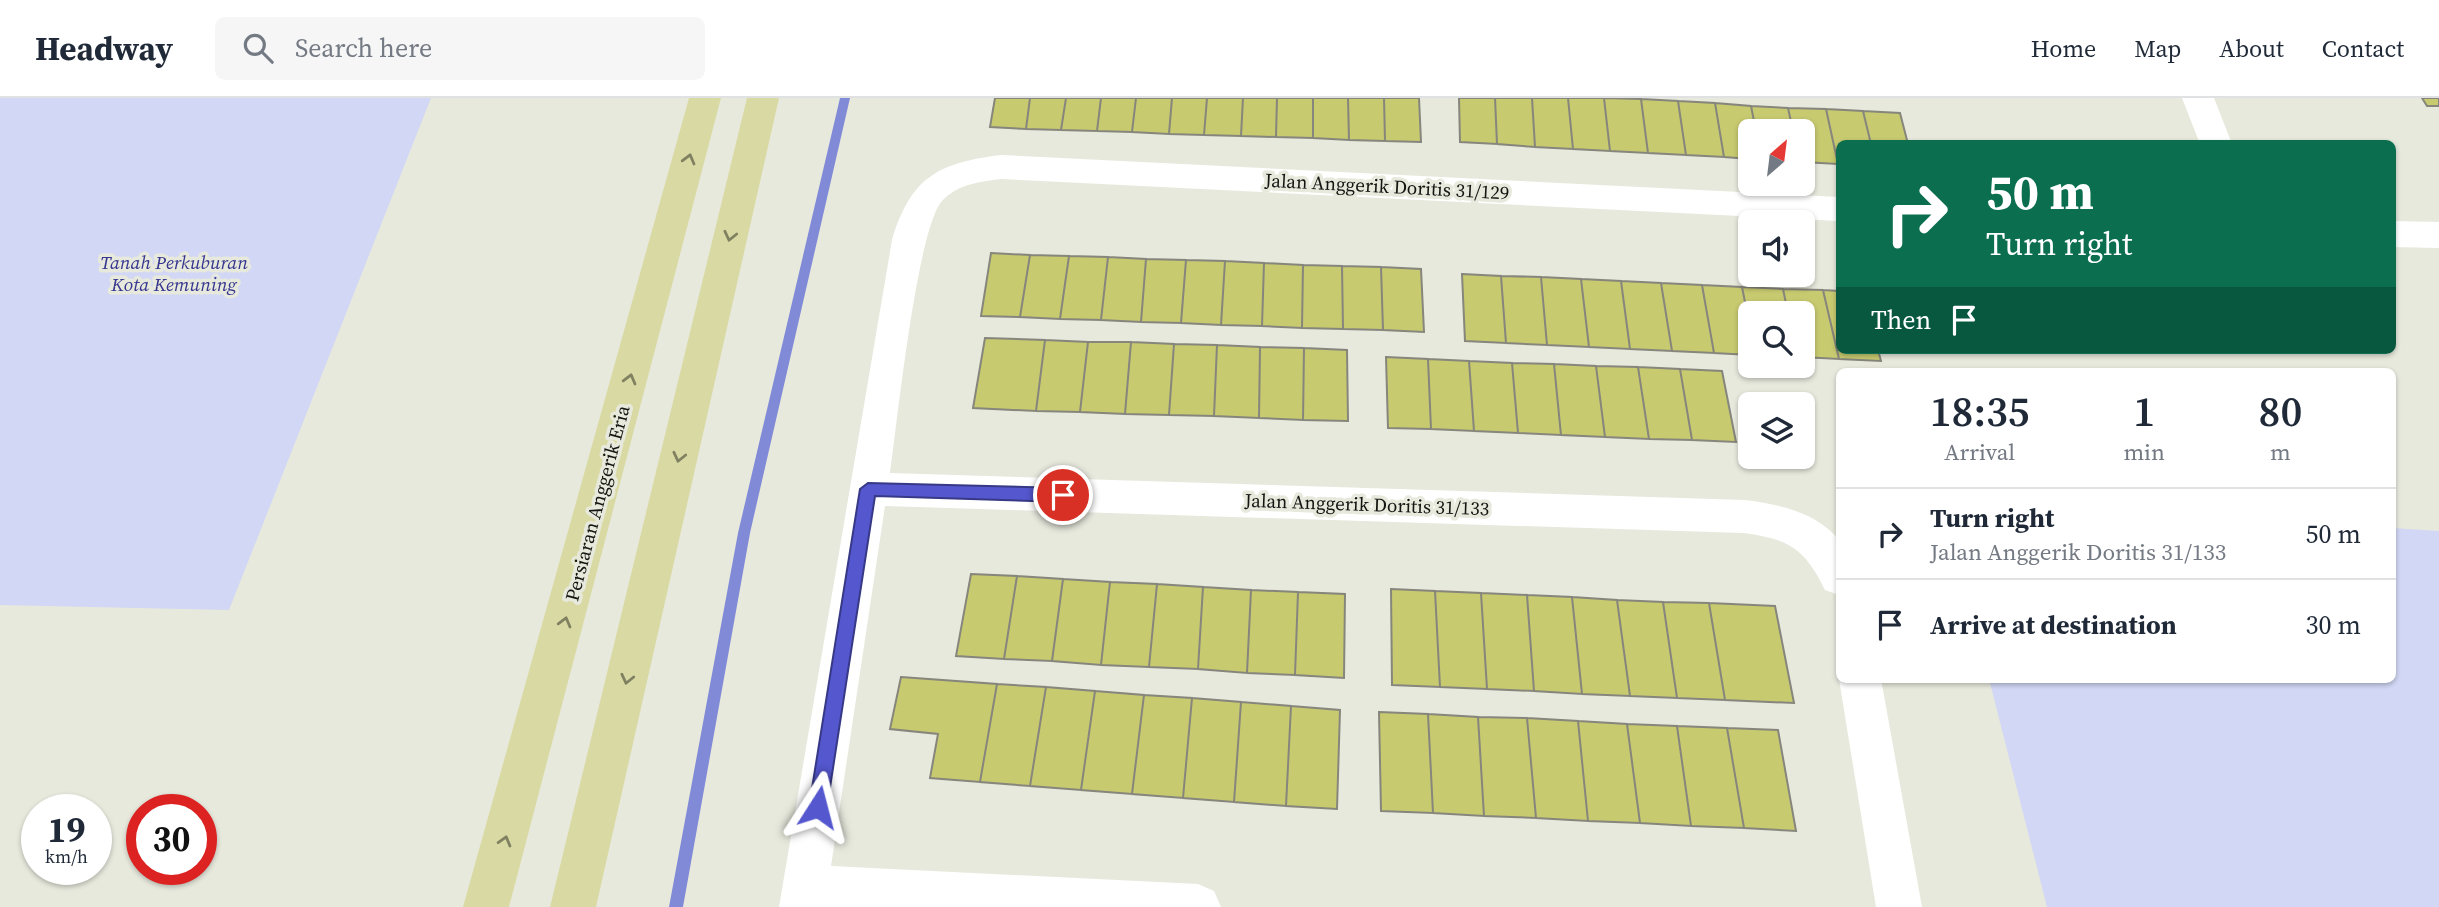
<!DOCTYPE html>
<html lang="en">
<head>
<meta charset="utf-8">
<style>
	:root { --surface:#fff; --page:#f6f6f7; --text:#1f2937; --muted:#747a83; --line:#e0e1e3 }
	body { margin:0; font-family:"Source Serif 4",serif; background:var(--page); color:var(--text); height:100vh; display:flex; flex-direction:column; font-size:26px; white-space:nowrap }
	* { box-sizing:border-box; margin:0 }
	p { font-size:23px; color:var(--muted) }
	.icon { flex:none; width:38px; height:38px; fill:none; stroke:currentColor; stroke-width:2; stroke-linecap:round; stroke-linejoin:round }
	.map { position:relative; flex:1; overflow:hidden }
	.panel { position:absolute; left:1836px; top:270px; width:560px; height:315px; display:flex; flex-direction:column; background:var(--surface); border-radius:10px; box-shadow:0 2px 5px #0004 }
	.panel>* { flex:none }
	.banner { position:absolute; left:1836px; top:42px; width:560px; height:214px; border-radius:10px; box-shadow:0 2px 5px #0004; background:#0b6e4f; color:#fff; overflow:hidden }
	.needle { width:46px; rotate:28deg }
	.tools { position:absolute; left:1738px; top:21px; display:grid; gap:14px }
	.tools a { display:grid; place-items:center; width:77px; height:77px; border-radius:10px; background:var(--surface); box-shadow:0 2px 5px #0004; font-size:35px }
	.speed { position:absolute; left:21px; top:696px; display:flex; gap:14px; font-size:35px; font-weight:700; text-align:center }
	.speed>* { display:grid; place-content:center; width:91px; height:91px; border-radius:50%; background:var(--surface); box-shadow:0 2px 5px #0004; line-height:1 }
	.speed small { font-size:18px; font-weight:400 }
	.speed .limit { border:10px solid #d22; background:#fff; color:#111 }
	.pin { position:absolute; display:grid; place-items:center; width:60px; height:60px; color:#fff; margin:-30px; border:4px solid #fff; border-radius:50%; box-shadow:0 2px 7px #0007 }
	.me { position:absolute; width:77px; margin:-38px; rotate:9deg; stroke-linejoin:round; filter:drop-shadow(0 0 5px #0008) }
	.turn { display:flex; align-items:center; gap:24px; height:147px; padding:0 35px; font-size:32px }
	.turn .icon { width:91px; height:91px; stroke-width:2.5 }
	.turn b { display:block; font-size:49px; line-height:60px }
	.then { display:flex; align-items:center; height:66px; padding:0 35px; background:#0003; gap:14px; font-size:26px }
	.eta { display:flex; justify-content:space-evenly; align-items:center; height:119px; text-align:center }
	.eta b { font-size:42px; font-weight:600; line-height:49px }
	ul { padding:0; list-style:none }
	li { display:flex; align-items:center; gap:21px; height:91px; padding:0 35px; border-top:2px solid var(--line) }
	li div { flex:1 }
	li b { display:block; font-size:26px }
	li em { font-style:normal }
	header { display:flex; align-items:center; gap:42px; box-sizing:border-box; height:98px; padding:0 35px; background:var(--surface); border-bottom:2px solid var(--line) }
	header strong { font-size:33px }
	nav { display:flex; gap:38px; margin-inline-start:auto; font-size:24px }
	.search { width:490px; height:63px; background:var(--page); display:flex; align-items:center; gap:18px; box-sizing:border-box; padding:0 24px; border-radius:10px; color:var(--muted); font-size:26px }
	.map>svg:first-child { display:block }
</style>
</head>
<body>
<header>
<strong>Headway</strong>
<div class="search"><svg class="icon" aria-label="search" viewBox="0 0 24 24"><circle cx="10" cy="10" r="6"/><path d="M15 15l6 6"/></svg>Search here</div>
<nav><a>Home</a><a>Map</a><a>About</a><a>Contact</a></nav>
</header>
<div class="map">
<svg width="2439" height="809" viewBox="0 0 2439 809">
	<rect width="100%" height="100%" fill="#e8e9dd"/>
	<path fill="#d1d7f4" d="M0,0H431L229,512L0,507Z
		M2392,430L2439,433V809H2047L1989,581H2392Z"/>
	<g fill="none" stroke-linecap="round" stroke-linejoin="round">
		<path fill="#818ad7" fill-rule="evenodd" d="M840,0H850L750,435L683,809H669L738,435Z"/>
	</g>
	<path fill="#c8ca70" stroke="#86867c" stroke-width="2" d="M995,0H1030L1026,31L990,29Z
		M1030,0H1066L1061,32L1026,31Z
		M1066,0H1101L1097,33L1061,32Z
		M1101,0H1136L1132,34L1097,33Z
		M1136,0H1172L1169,36L1132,34Z
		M1172,0H1207L1204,37L1169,36Z
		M1207,0H1243L1241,38L1204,37Z
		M1243,0H1277L1276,39L1241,38Z
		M1277,0H1313V40L1276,39Z
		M1313,0H1348L1349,42L1313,40Z
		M1348,0H1384L1385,43L1349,42Z
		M1384,0H1419L1421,44L1385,43Z
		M1459,0H1495L1497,46L1460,44Z
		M1495,0H1532L1535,49L1497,46Z
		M1532,0H1568L1573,51L1535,49Z
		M1568,0H1604L1610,53L1573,51Z
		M1604,0L1641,1L1648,55L1610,53Z
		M2422,0H2439V8H2427Z
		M1641,1L1678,3L1686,57L1648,55Z
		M1678,3L1715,5L1724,59L1686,57Z
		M1715,5L1751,8L1756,33H1750V61L1724,59Z
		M1751,8L1788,10L1793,33H1756Z
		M1788,10L1826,11L1838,66L1802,64V33H1793Z
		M1826,11L1863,13L1871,46H1839L1838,66Z
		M1863,13L1900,15L1908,46H1871Z
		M991,155L1030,157L1020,219L981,218Z
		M1030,157L1069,158L1060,221L1020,219Z
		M1069,158L1108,159L1101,222L1060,221Z
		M1108,159L1146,161L1141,224L1101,222Z
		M1146,161L1186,162L1181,225L1141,224Z
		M1186,162L1225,163L1221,227L1181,225Z
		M1225,163L1264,165L1262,228L1221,227Z
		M1264,165L1303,167L1302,230L1262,228Z
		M1303,167L1342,168L1343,231L1302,230Z
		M1342,168L1381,169L1383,232L1343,231Z
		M1381,169L1421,171L1424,234L1383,232Z
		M1462,176L1501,178L1506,245L1465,243Z
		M1501,178L1541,179L1547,247L1506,245Z
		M1541,179L1581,181L1589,249L1547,247Z
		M1581,181L1621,183L1630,251L1589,249Z
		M1621,183L1661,185L1672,253L1630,251Z
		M1661,185L1702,187L1714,255L1672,253Z
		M1702,187L1742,189L1750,229V257L1714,255Z
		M1742,189L1783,191L1788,215H1750V229Z
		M1783,191L1823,192L1839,261L1802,259V215H1788Z
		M1823,192L1839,193V252H1878L1881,263L1839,261Z
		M985,240L1045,242L1036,313L973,310Z
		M1045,242L1088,244L1080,314L1036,313Z
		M1088,244H1131L1125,316L1080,314Z
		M1131,244L1174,246L1169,317L1125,316Z
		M1174,246L1217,247L1214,318L1169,317Z
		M1217,247L1260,249L1259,320L1214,318Z
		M1260,249L1304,250L1303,322L1259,320Z
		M1304,250L1347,252L1348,323L1303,322Z
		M1386,259L1428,261L1431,331L1388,330Z
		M1428,261L1469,263L1474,333L1431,331Z
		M1469,263L1512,265L1518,335L1474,333Z
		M1512,265L1554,266L1561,337L1518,335Z
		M1554,266L1596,268L1605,339L1561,337Z
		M1596,268L1638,269L1649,341L1605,339Z
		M1638,269L1680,271L1692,342L1649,341Z
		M1680,271L1722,273L1736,344L1692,342Z
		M971,476L1017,478L1004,561L956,558Z
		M1017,478L1063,481L1052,563L1004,561Z
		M1063,481L1110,484L1101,567L1052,563Z
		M1110,484L1157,486L1149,569L1101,567Z
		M1157,486L1203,489L1198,571L1149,569Z
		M1203,489L1251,492L1247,575L1198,571Z
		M1391,491L1435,493L1440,589L1392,587Z
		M1251,492L1298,494L1295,577L1247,575Z
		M1435,493L1481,495L1487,591L1440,589Z
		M1298,494L1345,496L1344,580L1295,577Z
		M1481,495L1527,497L1534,593L1487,591Z
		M1527,497L1572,499L1582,596L1534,593Z
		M1572,499L1617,502L1630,598L1582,596Z
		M1617,502L1663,504L1677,600L1630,598Z
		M1663,504L1709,505L1725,602L1677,600Z
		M1709,505L1775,508L1794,605L1725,602Z
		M901,579L997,586L980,684L930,680L938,636L890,631Z
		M997,586L1046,589L1030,688L980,684Z
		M1046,589L1095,593L1081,692L1030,688Z
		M1095,593L1144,597L1132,696L1081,692Z
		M1144,597L1192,600L1183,700L1132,696Z
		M1192,600L1241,604L1234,704L1183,700Z
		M1241,604L1291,608L1286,708L1234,704Z
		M1291,608L1340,612L1337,711L1286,708Z
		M1379,614L1428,616L1433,715L1381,713Z
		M1428,616L1478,619L1484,718L1433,715Z
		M1478,619L1527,620L1536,720L1484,718Z
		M1527,620L1578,623L1588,723L1536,720Z
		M1578,623L1627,626L1640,725L1588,723Z
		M1627,626L1677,628L1691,728L1640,725Z
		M1677,628L1727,630L1744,730L1691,728Z
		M1727,630L1778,632L1796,733L1744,730Z"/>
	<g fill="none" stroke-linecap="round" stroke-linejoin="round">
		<path fill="#fff" fill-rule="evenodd" d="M2182,0H2214L2232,46H2200Z
			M1001,57L1839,99V123L1001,81C979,84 958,86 942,103C917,131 897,327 890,375L1744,402C1779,406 1816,414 1839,442V497L1825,492C1805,451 1789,441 1744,435L885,408L831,768L1198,786L1214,793L1221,809H779L892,142C911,79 938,65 1001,57Z
			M2392,123L2439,124V150L2392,149Z
			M1839,581H1881L1922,809H1876Z"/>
		<path fill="#d9daa3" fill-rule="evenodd" d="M689,0H721L509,809H463Z
			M747,0H779L596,809H550Z"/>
	</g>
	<defs><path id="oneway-chevron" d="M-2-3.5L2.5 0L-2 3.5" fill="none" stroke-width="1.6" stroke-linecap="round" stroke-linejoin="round" transform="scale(1.75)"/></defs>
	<g stroke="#808161">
		<use href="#oneway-chevron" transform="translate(689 61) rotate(-75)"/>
		<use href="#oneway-chevron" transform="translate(730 138) rotate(103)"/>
		<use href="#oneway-chevron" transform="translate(630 281) rotate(-75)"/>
		<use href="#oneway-chevron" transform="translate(679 359) rotate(103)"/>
		<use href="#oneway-chevron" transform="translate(565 524) rotate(-75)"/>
		<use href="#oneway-chevron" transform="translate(627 581) rotate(103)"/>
		<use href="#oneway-chevron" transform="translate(505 743) rotate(-74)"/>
	</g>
	<path fill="#5457ce" stroke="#373986" stroke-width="2" d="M868,385L1063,390L1071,397L1063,404L875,398L827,709L825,715L818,718L812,715L809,709L860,391Z"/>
	<g text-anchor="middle" stroke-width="7" stroke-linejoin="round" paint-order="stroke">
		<g font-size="19" fill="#141511" stroke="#e8e9dd">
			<text transform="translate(1387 88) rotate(3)" y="7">Jalan Anggerik Doritis 31/129</text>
			<text transform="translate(597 405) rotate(-75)" y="7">Persiaran Anggerik Eria</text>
			<text transform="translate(1367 406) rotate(2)" y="7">Jalan Anggerik Doritis 31/133</text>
		</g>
		<g font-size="19" font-style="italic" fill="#35358f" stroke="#e8e9dd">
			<text x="174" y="171">Tanah Perkuburan<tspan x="174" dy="22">Kota Kemuning</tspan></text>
		</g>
	</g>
</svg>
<div class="tools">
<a><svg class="needle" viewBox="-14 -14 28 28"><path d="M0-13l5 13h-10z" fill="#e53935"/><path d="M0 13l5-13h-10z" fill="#747a83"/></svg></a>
<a><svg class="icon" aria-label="sound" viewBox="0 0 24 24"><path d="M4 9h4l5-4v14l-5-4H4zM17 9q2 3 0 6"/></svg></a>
<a><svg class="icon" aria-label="search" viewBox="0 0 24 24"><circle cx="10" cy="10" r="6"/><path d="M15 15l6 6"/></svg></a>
<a><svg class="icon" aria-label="layers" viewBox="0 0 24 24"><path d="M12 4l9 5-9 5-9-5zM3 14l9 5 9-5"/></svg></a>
</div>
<div class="speed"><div>19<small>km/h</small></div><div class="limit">30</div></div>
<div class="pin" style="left:1063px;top:397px;background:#d93025"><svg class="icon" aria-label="arrive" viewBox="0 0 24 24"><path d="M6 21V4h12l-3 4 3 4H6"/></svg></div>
<svg class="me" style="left:818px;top:709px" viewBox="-20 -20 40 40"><path d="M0-17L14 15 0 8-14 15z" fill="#5457ce" stroke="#fff" stroke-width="4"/></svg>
<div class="banner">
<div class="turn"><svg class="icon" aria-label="right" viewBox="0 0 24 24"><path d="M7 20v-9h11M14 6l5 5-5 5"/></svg><div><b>50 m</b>Turn right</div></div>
<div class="then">Then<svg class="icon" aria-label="arrive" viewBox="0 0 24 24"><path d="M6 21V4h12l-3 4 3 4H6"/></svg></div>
</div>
<section class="panel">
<div class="eta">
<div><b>18:35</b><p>Arrival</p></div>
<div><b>1</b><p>min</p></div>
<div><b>80</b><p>m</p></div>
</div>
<ul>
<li><svg class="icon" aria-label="right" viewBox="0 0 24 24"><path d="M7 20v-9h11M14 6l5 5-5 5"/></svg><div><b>Turn right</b><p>Jalan Anggerik Doritis 31/133</p></div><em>50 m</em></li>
<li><svg class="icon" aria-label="arrive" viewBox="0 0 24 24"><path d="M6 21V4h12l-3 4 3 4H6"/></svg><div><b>Arrive at destination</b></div><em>30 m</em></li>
</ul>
</section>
</div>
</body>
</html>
